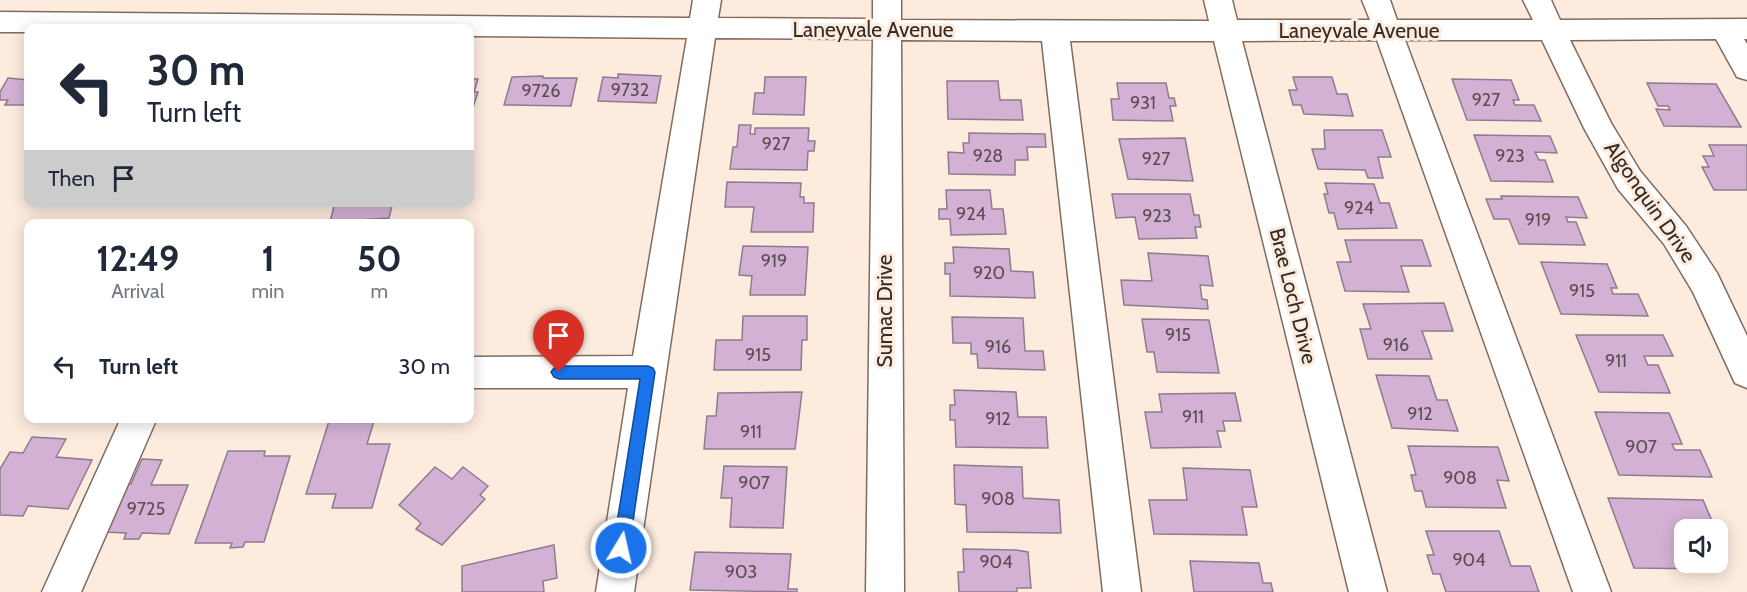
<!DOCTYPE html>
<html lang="en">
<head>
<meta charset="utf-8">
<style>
	:root { --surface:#fff; --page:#f6f6f7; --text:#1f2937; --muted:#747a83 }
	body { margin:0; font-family:Cabin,sans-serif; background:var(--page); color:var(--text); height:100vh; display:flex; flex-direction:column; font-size:22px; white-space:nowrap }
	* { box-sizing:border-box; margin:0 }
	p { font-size:20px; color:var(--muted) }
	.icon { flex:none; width:33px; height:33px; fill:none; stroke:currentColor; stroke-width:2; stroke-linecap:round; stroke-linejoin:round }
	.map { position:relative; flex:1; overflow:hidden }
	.drawer { position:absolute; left:24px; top:219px; width:450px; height:204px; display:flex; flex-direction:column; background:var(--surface); border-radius:12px; box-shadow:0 3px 15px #0003 }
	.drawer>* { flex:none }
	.top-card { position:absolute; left:24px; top:24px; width:450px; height:183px; border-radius:12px; box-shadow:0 3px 15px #0003; background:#fff; color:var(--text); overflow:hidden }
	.controls { position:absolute; left:1674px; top:519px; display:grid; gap:12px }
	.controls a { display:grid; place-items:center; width:54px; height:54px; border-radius:12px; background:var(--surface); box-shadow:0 3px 15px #0003; font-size:30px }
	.pin { position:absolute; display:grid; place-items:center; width:51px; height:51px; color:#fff; margin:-62px -26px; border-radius:50% 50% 50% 0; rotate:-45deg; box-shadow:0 0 6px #0007 }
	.pin .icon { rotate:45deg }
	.me { position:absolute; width:66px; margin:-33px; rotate:9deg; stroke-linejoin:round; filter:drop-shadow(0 0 4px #0008) }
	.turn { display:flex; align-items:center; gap:21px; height:126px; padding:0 24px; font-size:27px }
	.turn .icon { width:78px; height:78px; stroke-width:2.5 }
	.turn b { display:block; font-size:42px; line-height:51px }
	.then { display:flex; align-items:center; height:57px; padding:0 24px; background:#0003; gap:12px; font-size:22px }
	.eta { display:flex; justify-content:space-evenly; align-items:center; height:102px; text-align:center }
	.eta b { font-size:36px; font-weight:700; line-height:42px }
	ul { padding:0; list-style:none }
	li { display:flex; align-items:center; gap:18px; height:90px; padding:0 24px }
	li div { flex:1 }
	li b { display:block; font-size:22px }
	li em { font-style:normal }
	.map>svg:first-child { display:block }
</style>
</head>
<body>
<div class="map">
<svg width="1747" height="592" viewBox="0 0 1747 592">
	<rect width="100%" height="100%" fill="#fdebde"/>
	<path fill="#d2b1d5" stroke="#8d7c8e" stroke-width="1.5" d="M618,74L661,76L656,103L598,101L603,77L618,78Z
		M543,76V78H577L571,106L504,105L512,77Z
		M765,77H806L804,115L753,114L755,93H764Z
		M1293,77H1332L1337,94H1347L1353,116L1304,114L1301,105H1293L1289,90H1297Z
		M8,78L28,80V105H5L8,100H0V92Z
		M470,79H478L474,92H478L470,117Z
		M1452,79L1511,80L1519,100H1513L1515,105H1534L1541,121L1467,120Z
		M947,81H998L1000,100H1021L1023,120L948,119Z
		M1117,83H1166L1169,98H1174L1176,106H1170L1173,121L1113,120L1111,99H1119Z
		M1647,83L1716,84L1741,127L1664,126L1656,109L1670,110L1668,106H1658Z
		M739,125H751L750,134H755V128H809L808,141H815L814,151H808L807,170L730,169L733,147H737Z
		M1324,130H1382L1391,157H1378L1383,178H1368L1365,170L1318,169L1312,149H1325Z
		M969,133L1045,134L1046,147H1027L1028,160H1015V175L949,174L948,152L964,153L963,143H969Z
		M1474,135L1550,136L1557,153L1535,152L1539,160H1545L1553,182L1491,181Z
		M1185,138L1193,181L1128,179L1119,139Z
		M1709,145H1747V190H1714L1702,167H1709L1703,156H1714Z
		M727,182L801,183L800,197H804V203H814L813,232H751L754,207H725Z
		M1325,183L1374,184L1380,203H1389L1397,228L1338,229L1334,213H1329L1324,194H1328Z
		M946,190H990L992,209H1003L1006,234L951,235L950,219H939V209H947Z
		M1112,194H1190L1194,215H1199L1201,227H1195L1197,238L1139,239L1135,217L1116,218Z
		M1501,196L1578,197L1587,218L1566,217L1568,222H1576L1585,245L1519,244L1509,219H1494L1486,199H1502Z
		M339,202H393L389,218L330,222L334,206H338Z
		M1345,240H1422L1431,266H1401L1409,292L1345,291L1337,262H1351Z
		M743,246L808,247L805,295H750L752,276L739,275Z
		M953,247L1009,249L1011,271L1033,272L1035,298L950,296V274H945V263H954Z
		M1148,253L1208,256L1213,286L1200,285L1202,299L1207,300L1208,309L1124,305L1121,280L1152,281Z
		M1541,262L1607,264L1617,288H1611L1613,294H1638L1648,316L1561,314Z
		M1444,303L1453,331H1422L1432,359H1368L1360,329H1371L1363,304Z
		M743,316H807V340H802L801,370H714L716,340H742Z
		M952,317L1023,318L1025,351H1043L1045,370L978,368L977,354H971V343H953Z
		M1142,319L1209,320L1219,373L1157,372L1154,352H1147Z
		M1576,335H1663L1673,356H1644L1648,365H1658L1670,393L1599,392Z
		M1376,375L1429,376L1437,400H1447L1458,431L1392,428Z
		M954,390L1016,392L1018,417H1046L1048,448L956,447L955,420H950V405H955Z
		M802,392L795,449H704L707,416H716L718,393Z
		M1235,393L1241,421H1223L1225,431H1217L1221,447L1151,448L1145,412H1162L1159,394Z
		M1595,412L1669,413L1682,444H1672L1675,450H1700L1712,477L1619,475Z
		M330,418H375L367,444H390L372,508H332L336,494H306Z
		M32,437L66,439L56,457L92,460L68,509L28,506L23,516L0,515V469L10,452L23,453Z
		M1408,446L1498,447L1509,481L1497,480L1506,508L1426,507L1422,491H1415L1411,475H1416Z
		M228,451H265L264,456H290L264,542H245L243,547L230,548L232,543H195Z
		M142,459L162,460L151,485H188L169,534L142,533L139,539H124L126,533L104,532L124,484H131Z
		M954,465L1022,467L1023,498L1059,500L1061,533L967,532L966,505L955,504Z
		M724,466L787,467L783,528L730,527L732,498H721Z
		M435,467L452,479L463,467L488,486L480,495L485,499L442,545L416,529L421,523L399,505Z
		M1183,468L1250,470L1257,507H1242L1247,535L1154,534L1149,500H1187Z
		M1608,498L1703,500L1715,528L1687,527L1688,530H1684V562H1710L1713,569L1634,568Z
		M1426,531H1499L1511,566H1530L1539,592H1446L1440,574H1433L1427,555H1434Z
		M554,545L557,578L543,581L544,592H462V566Z
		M963,549L1016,550L1028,552L1031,588H1017V592H959L958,572H964Z
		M695,552L791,554L788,589H797V592L690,590Z
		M1190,561L1259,563L1263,583H1271L1273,592H1194Z"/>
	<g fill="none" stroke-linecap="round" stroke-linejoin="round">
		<defs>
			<path id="minor" d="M693,0H721L718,18L873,19V0H901V20L1209,21L1204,0H1232L1237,20H1370L1362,0H1390L1397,20H1533L1523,0H1551L1560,20L1747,19V39H1744L1747,44V80L1737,77L1716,39L1570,40L1611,123L1640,171L1686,226L1717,273L1747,336V388L1735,383L1693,292L1664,244L1618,189L1584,128L1542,40H1405L1611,592H1573L1377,40L1242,41L1387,592H1349L1214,41H1070L1141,592H1103L1042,41L901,40L904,592H866L873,39L715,38L634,592H596L628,388H470V357L633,356L687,38L470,36V28H28V32H0V12L690,18Z
				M121,418H157L81,592H42Z"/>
		</defs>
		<use href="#minor" stroke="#806c5e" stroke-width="3"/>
		<use href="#minor" fill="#fff" fill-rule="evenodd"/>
	</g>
	<path fill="#1a73e8" stroke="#114b97" stroke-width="1.5" d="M559,366H648L653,368L655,372L629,548L627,554L621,556L616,554L613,548L640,379H559L554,377L551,372L554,368Z"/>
	<g text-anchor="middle" stroke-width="6" stroke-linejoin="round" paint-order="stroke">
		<g font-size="18" fill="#5c4d52">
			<text x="630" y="96">9732</text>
			<text x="541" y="97">9726</text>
			<text x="1486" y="106">927</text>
			<text x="1143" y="109">931</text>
			<text x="776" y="150">927</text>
			<text x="988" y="162">928</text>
			<text x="1510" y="162">923</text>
			<text x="1156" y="165">927</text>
			<text x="1359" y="214">924</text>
			<text x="971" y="220">924</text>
			<text x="1157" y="222">923</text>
			<text x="1538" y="226">919</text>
			<text x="774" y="267">919</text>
			<text x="989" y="279">920</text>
			<text x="1582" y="297">915</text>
			<text x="1178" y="341">915</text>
			<text x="1396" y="351">916</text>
			<text x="998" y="353">916</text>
			<text x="758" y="361">915</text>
			<text x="1616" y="367">911</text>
			<text x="1420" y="420">912</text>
			<text x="1193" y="423">911</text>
			<text x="998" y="425">912</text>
			<text x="751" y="438">911</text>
			<text x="1641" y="453">907</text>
			<text x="1460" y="484">908</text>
			<text x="754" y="489">907</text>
			<text x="998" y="505">908</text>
			<text x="146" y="515">9725</text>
			<text x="1469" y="566">904</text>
			<text x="996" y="568">904</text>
			<text x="741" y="578">903</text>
		</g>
		<g font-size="21" fill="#352c26" stroke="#fdebde">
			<text x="873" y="37">Laneyvale Avenue</text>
			<text x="1359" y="38">Laneyvale Avenue</text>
			<text transform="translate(1650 202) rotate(55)" y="7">Algonquin Drive</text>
			<text transform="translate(1293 296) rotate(76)" y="7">Brae Loch Drive</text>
			<text transform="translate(885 311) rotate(-90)" y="7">Sumac Drive</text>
		</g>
	</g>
</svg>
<div class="controls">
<a><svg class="icon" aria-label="sound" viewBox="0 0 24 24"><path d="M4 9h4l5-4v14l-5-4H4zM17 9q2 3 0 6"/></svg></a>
</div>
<div class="pin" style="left:559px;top:372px;background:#d93025"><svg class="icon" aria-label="arrive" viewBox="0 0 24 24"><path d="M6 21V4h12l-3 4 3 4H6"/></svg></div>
<svg class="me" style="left:621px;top:548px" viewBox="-20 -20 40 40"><circle r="17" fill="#1a73e8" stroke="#fff" stroke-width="3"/><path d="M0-11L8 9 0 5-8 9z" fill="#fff"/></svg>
<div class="top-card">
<div class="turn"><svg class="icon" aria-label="left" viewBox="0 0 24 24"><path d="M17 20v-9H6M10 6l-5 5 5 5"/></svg><div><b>30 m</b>Turn left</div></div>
<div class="then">Then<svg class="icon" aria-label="arrive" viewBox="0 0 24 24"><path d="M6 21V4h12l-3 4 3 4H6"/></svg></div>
</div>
<section class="drawer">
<div class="eta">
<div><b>12:49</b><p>Arrival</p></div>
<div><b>1</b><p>min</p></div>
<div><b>50</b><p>m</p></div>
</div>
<ul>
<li><svg class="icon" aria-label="left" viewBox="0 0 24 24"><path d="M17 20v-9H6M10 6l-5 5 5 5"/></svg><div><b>Turn left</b></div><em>30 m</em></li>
</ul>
</section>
</div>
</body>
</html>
